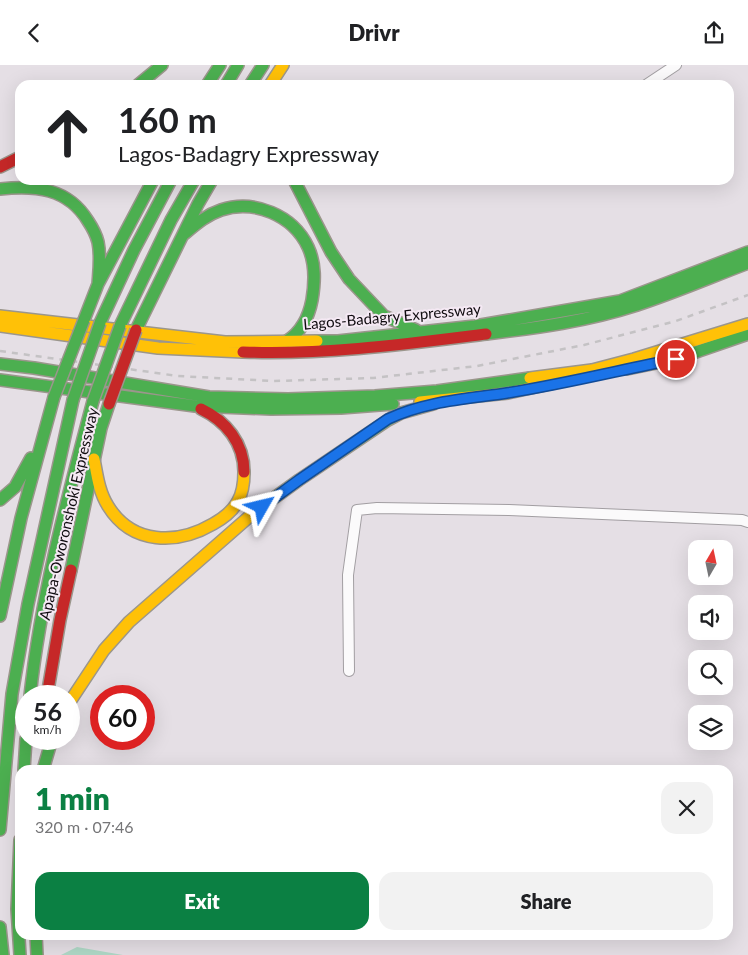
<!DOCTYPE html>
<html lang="en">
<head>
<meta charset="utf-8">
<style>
	:root { --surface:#fff; --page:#f2f2f2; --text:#202124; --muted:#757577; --accent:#0b8043 }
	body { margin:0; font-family:Lato,sans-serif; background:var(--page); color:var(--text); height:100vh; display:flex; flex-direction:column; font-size:19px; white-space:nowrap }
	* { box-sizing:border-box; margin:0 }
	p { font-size:16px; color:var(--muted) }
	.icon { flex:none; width:28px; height:28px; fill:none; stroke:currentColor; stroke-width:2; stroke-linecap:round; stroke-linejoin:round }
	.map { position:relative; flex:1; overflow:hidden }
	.details { position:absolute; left:15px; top:700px; width:718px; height:175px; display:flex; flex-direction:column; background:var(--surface); border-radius:15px; box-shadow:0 5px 20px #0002 }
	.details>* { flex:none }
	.top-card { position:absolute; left:15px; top:15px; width:719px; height:105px; border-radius:15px; box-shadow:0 5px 20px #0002; background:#fff; color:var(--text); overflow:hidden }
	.needle { width:32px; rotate:9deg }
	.buttons { position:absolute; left:688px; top:475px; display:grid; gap:10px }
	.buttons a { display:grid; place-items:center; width:45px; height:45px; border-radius:10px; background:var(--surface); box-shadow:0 5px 20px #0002; font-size:25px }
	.speed { position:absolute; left:15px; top:620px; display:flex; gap:10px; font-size:25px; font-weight:700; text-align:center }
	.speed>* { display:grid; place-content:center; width:65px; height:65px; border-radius:50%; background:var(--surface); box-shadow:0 5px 20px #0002; line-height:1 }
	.speed small { font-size:12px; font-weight:400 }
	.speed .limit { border:8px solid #d22; background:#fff; color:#111 }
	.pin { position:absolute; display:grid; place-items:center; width:42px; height:42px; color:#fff; margin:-21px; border:2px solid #fff; border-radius:50%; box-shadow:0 1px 5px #0007 }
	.me { position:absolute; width:55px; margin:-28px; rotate:53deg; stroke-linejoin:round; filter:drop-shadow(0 0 4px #0008) }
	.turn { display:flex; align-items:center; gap:18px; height:105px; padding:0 20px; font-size:22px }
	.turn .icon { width:65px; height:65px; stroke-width:2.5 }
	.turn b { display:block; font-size:35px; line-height:42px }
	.round { display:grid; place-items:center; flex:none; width:52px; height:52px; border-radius:15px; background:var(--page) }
	.overview { display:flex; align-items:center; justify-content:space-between; height:85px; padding:0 20px }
	h1 { font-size:30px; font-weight:800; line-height:38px; color:var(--accent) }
	.cta { display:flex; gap:10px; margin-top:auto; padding:10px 20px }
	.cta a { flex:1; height:58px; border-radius:15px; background:var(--accent); color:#fff; font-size:20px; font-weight:800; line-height:58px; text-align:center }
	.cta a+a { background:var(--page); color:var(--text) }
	header { display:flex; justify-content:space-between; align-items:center; height:65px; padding:0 20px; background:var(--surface); font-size:22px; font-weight:800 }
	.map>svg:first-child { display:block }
</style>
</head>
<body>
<header><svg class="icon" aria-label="back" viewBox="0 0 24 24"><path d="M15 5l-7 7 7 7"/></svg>Drivr<svg class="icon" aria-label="share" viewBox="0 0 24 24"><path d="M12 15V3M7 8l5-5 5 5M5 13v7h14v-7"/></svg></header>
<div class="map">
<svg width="748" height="890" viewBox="0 0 748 890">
	<rect width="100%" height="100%" fill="#e5dfe5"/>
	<path fill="#afd8c6" d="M77,882L123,890H61Z"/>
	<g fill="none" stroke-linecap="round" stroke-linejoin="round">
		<defs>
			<path id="street" d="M646,20L676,0
				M349,606L348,510L357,445L377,443L509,445L742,455L748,457"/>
			<path id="fast" d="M138,20L162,0
				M207,20L220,0
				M226,20L238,0
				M250,20L263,0
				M294,115L331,187L349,214L384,251L416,265
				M0,124C35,120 68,123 88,156C92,162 96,169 98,177C101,191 99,205 98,219
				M183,170C195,160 206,150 221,145C254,134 293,150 308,182C316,199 315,217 312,235C309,251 301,267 287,276
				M84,255L98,219L153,115
				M100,258L134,185L171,115
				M120,261L171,155L194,115
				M136,265L198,139L212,115
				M486,269C537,263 588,256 637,240C674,228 711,212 748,198
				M317,276H338L475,261L620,236L748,187
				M0,299L34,303L209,332L288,334L375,331L437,326L530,313
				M627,304L676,294L748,269
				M0,315L195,341L271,344L341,343L393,339
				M0,435L15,422L31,393
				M263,441L299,415L388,355L401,348L433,339
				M71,505L101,363L109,339
				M0,551L21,453L54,332
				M30,631C41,530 67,434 93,336
				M24,705L26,674
				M43,705L52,674
				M0,765L12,629L28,539L73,335
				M20,775L17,844L20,890
				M0,862L3,890
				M36,870L37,890"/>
			<path id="slow" d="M270,20L283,0
				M0,251L225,277L317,276
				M0,261L158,283L243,287
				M530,313L592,305L634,294L748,259
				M420,337L508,328L554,318
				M94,394C97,410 99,427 108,441C132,480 177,480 213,459C222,454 233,446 238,436C243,427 244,417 244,407
				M69,638L104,585L129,557L250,451L263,441"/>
			<path id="jam" d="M0,102L20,92
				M243,287C325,290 406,279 486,269
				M201,344C226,356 244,378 244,407
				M47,631L60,555L71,505"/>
		</defs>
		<use href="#street" stroke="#a29ea2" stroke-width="12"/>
		<use href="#fast" stroke="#9b968c" stroke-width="14"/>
		<use href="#slow" stroke="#9b968c" stroke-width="14"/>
		<use href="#jam" stroke="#9b968c" stroke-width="14"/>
		<use href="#street" stroke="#fbfafb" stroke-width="10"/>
		<use href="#fast" stroke="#4caf50" stroke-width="11"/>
		<use href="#slow" stroke="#ffc107" stroke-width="11"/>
		<use href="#jam" stroke="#c62828" stroke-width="11"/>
		<path stroke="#c4c2c4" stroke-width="2.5" stroke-dasharray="6 6" stroke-linecap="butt" d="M0,286L178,311L274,316L373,313L477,301L584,280L676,256L748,230"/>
		<defs>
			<path id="fast-bridge" d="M54,332L84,255
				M73,335L100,258
				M93,336L120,261"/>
			<path id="jam-bridge" d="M109,339L136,265"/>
		</defs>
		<use href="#fast-bridge" stroke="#9b968c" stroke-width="14" stroke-linecap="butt"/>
		<use href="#jam-bridge" stroke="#9b968c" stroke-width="14" stroke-linecap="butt"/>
		<use href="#fast-bridge" stroke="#4caf50" stroke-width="11"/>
		<use href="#jam-bridge" stroke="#c62828" stroke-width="11"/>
	</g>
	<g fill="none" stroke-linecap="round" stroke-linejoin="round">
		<defs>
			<path id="route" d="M262,442L299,415L388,354C426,336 467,334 507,328C564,319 620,305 676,294"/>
		</defs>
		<use href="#route" stroke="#114b97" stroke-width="12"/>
		<use href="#route" stroke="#1a73e8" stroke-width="9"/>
	</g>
	<g text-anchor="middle" stroke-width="4" stroke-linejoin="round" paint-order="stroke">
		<g font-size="15" fill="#0f0b0f" stroke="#f5e9f4">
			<text transform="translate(392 252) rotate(-5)" y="5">Lagos-Badagry Expressway</text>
			<text transform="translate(69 449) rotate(-77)" y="5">Apapa-Oworonshoki Expressway</text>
		</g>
	</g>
</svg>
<div class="buttons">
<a><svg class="needle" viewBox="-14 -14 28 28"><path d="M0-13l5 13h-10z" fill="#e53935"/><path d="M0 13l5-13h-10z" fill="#757577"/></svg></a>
<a><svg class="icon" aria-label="sound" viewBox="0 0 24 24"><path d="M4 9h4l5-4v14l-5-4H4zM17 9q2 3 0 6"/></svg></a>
<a><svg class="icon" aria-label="search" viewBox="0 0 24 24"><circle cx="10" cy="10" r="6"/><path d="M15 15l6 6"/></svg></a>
<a><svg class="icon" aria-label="layers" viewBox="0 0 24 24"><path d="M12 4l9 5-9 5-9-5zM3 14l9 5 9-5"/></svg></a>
</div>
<div class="speed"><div>56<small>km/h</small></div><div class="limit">60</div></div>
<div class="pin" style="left:676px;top:294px;background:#d93025"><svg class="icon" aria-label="arrive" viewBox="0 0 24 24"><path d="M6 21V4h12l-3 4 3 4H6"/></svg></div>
<svg class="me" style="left:262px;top:442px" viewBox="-20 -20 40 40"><path d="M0-17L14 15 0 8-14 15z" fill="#1a73e8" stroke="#fff" stroke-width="4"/></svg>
<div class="top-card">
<div class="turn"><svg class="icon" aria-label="ahead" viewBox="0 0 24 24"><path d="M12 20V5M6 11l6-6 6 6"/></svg><div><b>160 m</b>Lagos-Badagry Expressway</div></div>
</div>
<section class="details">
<div class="overview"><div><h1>1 min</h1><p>320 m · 07:46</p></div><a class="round"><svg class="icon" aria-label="close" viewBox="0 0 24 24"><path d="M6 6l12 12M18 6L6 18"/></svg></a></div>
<div class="cta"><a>Exit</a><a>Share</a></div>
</section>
</div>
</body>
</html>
